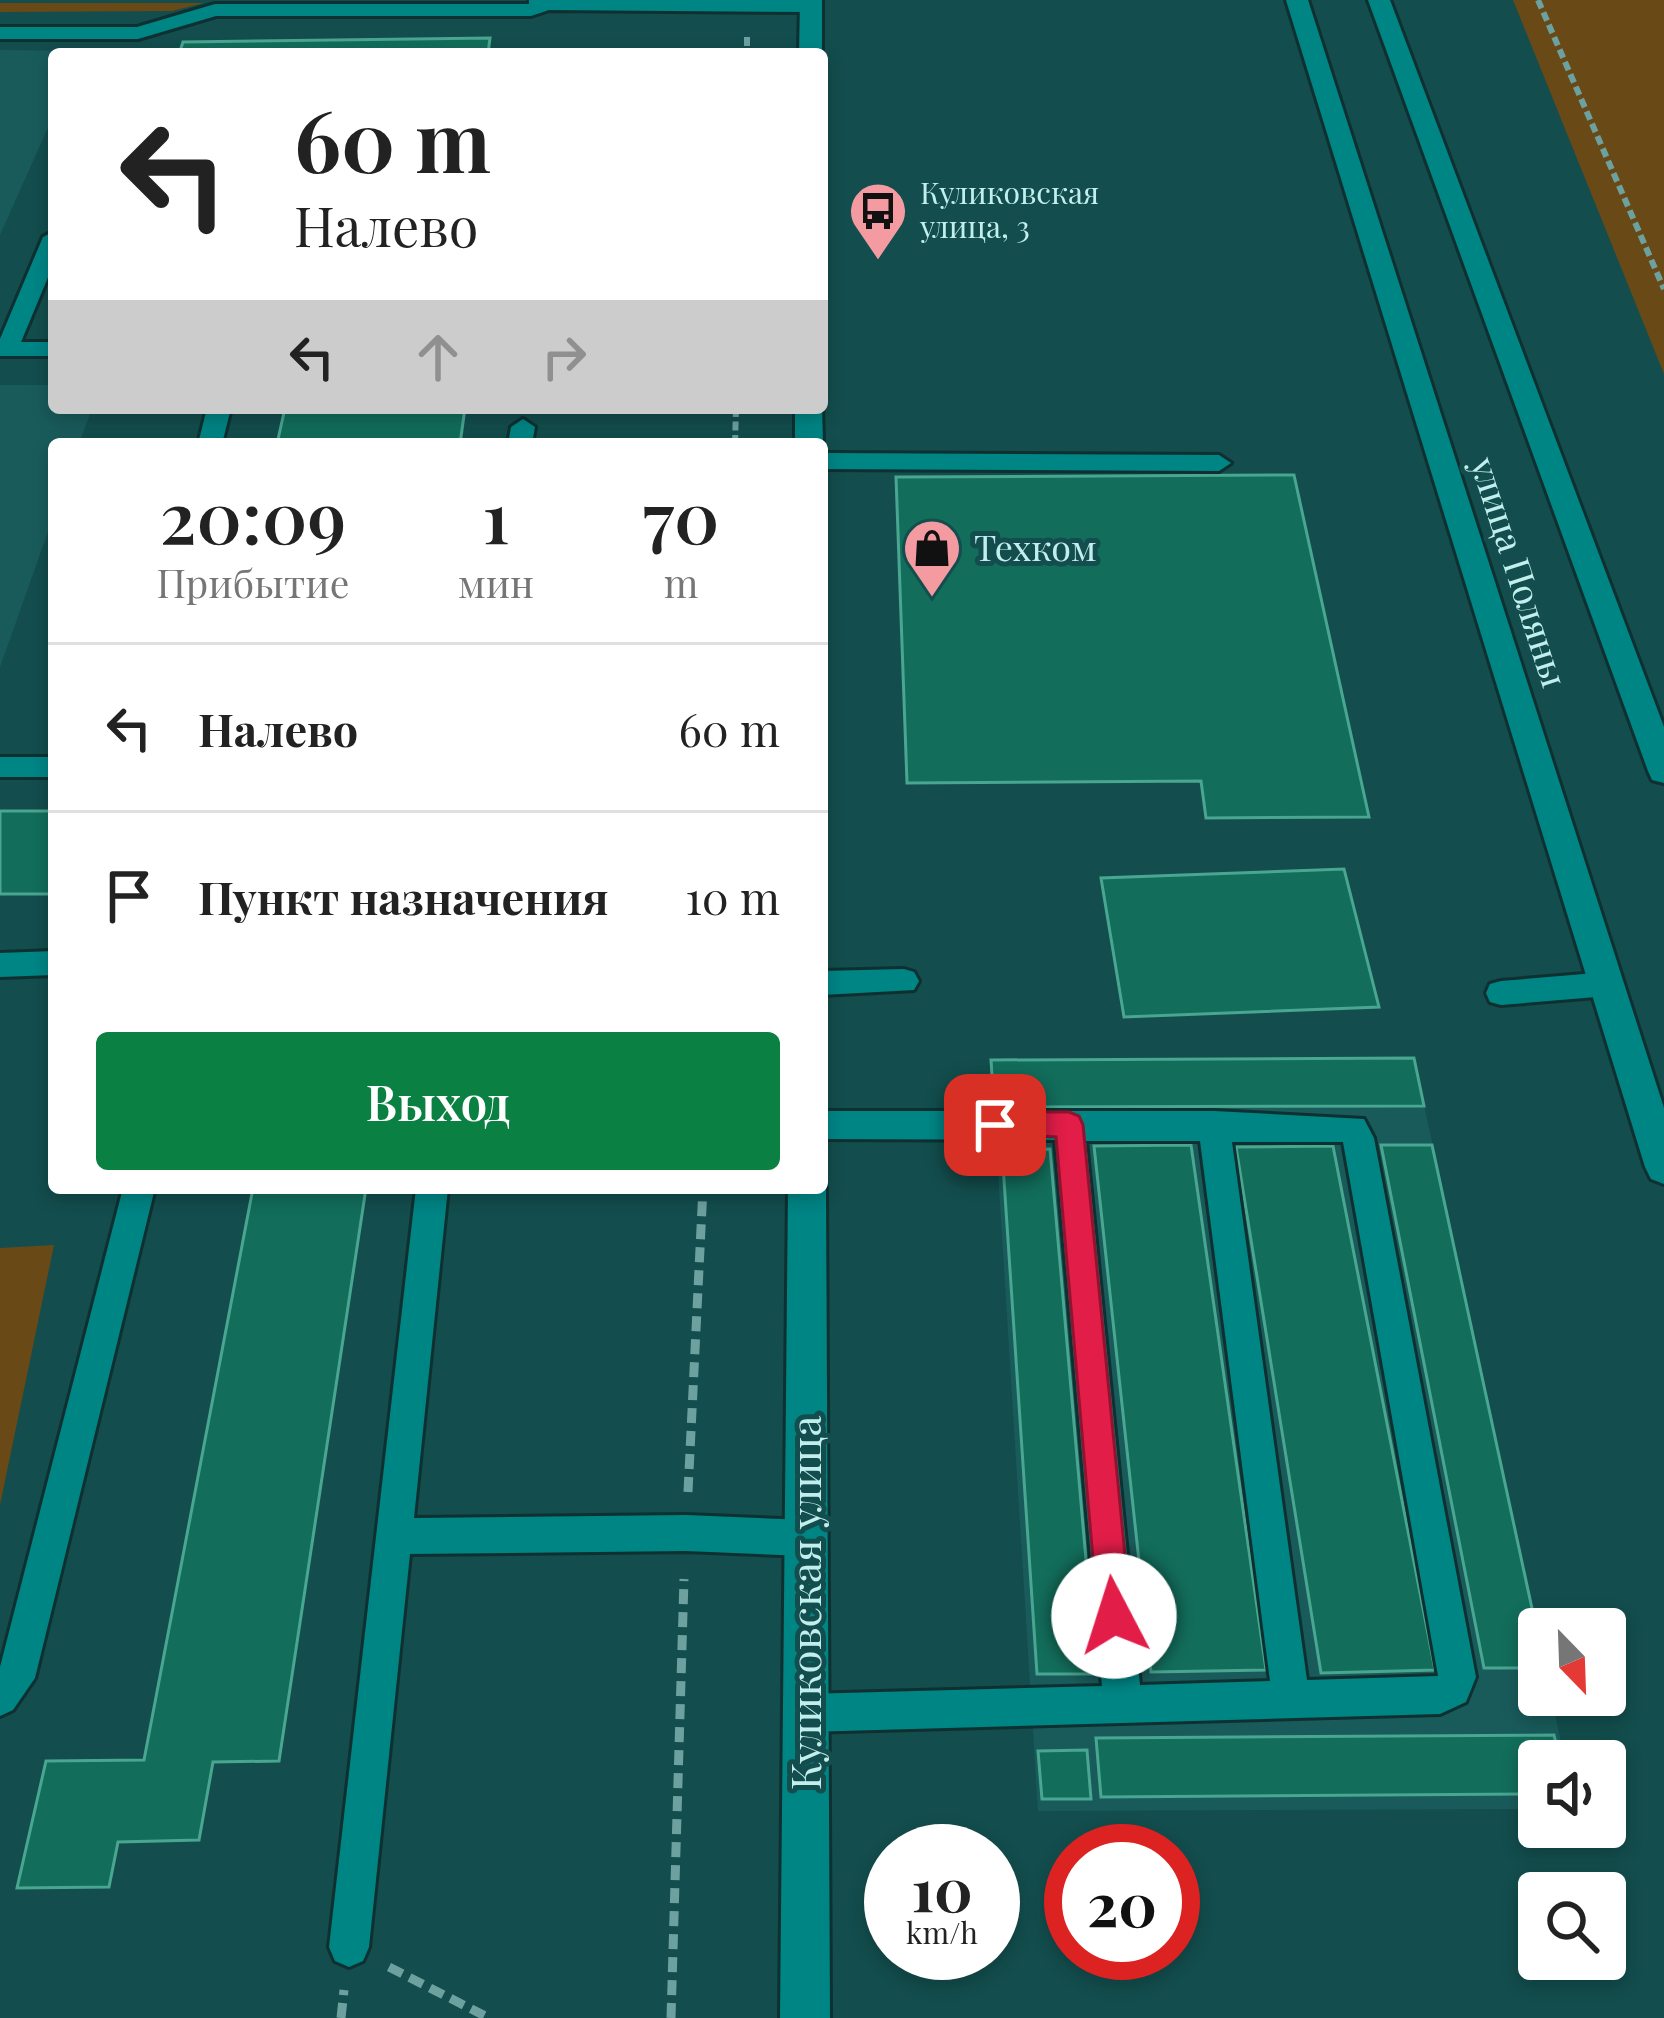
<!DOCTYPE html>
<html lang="ru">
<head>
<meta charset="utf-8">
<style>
	:root { --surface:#fff; --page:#f6f6f6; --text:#222; --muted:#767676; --line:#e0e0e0; --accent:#0b8043 }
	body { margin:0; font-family:"Playfair Display",serif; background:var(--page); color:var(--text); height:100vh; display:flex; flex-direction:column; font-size:45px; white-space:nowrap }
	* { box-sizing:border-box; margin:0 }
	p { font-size:39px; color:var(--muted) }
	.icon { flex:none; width:66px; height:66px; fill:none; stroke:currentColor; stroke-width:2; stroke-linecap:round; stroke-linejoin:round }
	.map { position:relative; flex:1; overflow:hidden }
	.sheet { position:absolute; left:48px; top:438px; width:780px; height:756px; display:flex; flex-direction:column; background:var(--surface); border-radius:12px; box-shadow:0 6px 18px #0003 }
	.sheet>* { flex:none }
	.hud { position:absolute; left:48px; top:48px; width:780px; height:366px; border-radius:12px; box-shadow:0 6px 18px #0003; background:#fff; color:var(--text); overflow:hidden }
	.needle { width:78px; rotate:157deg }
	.fabs { position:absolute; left:1518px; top:1608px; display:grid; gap:24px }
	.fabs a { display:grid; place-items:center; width:108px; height:108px; border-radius:12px; background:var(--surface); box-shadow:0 6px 18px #0003; font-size:60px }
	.speed { position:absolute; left:864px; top:1824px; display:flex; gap:24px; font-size:60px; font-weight:700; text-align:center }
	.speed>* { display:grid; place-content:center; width:156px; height:156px; border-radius:50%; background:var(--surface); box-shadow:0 6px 18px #0003; line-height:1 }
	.speed small { font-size:30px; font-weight:400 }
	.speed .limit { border:18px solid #d22; background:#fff; color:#111 }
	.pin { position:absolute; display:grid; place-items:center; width:102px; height:102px; color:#fff; margin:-51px; border-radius:24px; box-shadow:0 6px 18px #0006 }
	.me { position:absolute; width:132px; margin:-66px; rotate:355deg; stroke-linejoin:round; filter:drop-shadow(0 0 9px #0008) }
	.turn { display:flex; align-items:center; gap:42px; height:252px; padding:0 48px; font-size:54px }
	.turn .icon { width:156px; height:156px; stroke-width:2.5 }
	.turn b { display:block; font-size:84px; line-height:102px }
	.lanes { display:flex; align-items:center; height:114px; padding:0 48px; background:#0003; justify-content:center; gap:60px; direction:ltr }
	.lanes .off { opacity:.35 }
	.eta { display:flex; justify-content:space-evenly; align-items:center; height:204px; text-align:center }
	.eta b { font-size:72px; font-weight:600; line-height:84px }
	.primary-button { display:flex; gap:24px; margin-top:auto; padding:24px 48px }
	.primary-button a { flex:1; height:138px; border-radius:12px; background:var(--accent); color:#fff; font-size:48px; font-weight:600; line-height:138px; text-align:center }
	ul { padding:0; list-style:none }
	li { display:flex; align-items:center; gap:36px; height:168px; padding:0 48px; border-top:3px solid var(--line) }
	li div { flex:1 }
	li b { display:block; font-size:45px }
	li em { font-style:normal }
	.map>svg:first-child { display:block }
</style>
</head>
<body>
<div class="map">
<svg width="1664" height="2018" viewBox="0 0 1664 2018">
	<rect width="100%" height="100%" fill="#134d4d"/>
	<path fill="#195b5b" d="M0,50L82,51L54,54V114L0,235Z
		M0,385H54V408H92L79,444H54V515L0,667Z
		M1414,1058L1539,1641V1695H1551L1565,1761H1539V1809L1038,1811L991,1060Z"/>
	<path fill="#694916" d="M1513,0H1664V374Z
		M0,3H204L172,11L0,12Z
		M54,1245L0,1505V1248Z"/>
	<path fill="#126d5b" stroke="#49a690" stroke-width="3" d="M490,38L488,54H179L183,42Z
		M490,38L488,54H179L183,42Z
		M285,408H465L460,444H277Z
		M1294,475L1369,817L1206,818L1201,781L907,783L896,477Z
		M0,811H54V894H0Z
		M1344,869L1379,1007L1124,1017L1101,878Z
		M1414,1058L1424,1106L994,1107L991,1060Z
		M1191,1145L1266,1670L1151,1672L1094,1146Z
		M1381,1145H1432L1539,1641V1668H1484Z
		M1333,1146L1435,1670L1321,1673L1236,1147Z
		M1050,1149L1096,1674H1037L1002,1150Z
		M253,1188H366L279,1761L213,1762L199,1840L118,1842L109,1887L17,1888L46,1761L144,1760Z
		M1554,1735L1560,1761H1539V1794L1101,1797L1096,1738Z
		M1087,1750L1091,1799H1042L1038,1751Z"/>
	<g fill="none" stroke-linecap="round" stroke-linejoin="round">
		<defs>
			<path id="lane" d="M529,0H811L820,6L811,12L549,10L531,16H216L138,39H0V27H137L215,4H529Z
				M54,231V263L21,342H54V356H0V339L43,237Z
				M207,408H231L222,444H198Z
				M523,419L535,427L532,444H508L511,427Z
				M822,453L1219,455L1231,463L1219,471L822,469Z
				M0,757H54V777H0Z
				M54,951V975L0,977V953Z
				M904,969L914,972L919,981L914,990L822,995V971Z
				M1608,972L1619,975L1623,984L1619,993L1608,996L1501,1005L1490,1002L1486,993L1490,984L1501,981Z
				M822,1111H1214L1364,1119L1374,1138L1476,1677L1466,1702L1440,1714L806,1732L793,1726L787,1713L793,1700L806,1694L1102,1686L1055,1140L822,1139ZM1086,1141H1200L1270,1681L1140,1685ZM1232,1142H1343L1438,1676L1307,1680Z
				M123,1188H155L35,1678L13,1710L0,1716V1667Z
				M416,1188H448L414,1518L686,1515L806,1520L819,1525L824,1538L819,1551L806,1556L686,1551L410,1554L369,1947L363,1961L349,1967L335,1961L329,1947Z"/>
			<path id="secondary" d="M800,0H822V55L799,54Z
				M1286,0H1308L1664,1108V1184L1651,1179L1645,1167Z
				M1368,0H1390L1664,727V783L1652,780L1648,771Z
				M822,406L823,444L822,446L795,444V408Z
				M822,1179L826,1188L830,2018H780L788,1188H822Z"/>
		</defs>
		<use href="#lane" stroke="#0f3030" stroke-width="6"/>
		<use href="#secondary" stroke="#0f3030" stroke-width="6"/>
		<path stroke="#6da1a0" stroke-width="6" stroke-dasharray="9 4.5" stroke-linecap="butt" d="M1538,0L1664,289
			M747,37V54
			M735,444L736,408"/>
		<path stroke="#6da1a0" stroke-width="9" stroke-dasharray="15 8" stroke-linecap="butt" d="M688,1492L703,1188
			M389,1967L489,2018
			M341,2018L344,1990
			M671,2018L684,1579"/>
		<use href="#lane" fill="#008585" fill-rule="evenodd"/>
		<use href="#secondary" fill="#008585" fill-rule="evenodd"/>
	</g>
	<path fill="#e11d48" stroke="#92132f" stroke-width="3" d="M995,1112H1069L1079,1116L1083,1125L1131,1616L1126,1627L1114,1632L1103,1627L1098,1616L1056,1137L985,1133L981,1125L985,1116Z"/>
	<defs>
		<symbol id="bus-pin" viewBox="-11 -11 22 30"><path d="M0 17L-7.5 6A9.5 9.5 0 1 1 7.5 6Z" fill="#f49aa1" stroke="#134d4d"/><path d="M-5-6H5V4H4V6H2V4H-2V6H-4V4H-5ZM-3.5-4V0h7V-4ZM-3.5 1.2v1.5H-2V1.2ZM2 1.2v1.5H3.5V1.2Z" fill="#111"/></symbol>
		<symbol id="shop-pin" viewBox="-11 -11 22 30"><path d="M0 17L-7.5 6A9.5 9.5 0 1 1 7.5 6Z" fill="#f49aa1" stroke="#134d4d"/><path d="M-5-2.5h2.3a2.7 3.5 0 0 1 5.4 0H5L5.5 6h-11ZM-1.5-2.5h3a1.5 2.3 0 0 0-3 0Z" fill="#111"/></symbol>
	</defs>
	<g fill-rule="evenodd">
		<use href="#bus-pin" x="845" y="178" width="66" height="90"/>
		<use href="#shop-pin" x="899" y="515" width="66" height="90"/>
	</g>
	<g text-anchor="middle" stroke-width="10" stroke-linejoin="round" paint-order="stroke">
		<g font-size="30" fill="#c1efee" stroke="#134d4d" text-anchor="start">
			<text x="920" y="204">Куликовская<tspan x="920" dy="34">улица, 3</tspan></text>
		</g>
		<g font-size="36" fill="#c1efee" stroke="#134d4d" text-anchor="start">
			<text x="974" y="561">Техком</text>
		</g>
		<g font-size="36" fill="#c1efee" stroke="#134d4d">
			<text transform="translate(1519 572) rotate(72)" y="13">улица Поляны</text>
		</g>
		<g font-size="42" fill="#c1efee" stroke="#134d4d">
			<text transform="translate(806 1603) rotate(-90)" y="15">Куликовская улица</text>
		</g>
	</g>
</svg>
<div class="fabs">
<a><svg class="needle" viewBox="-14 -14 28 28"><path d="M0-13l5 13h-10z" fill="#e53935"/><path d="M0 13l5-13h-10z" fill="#767676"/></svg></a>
<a><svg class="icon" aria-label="sound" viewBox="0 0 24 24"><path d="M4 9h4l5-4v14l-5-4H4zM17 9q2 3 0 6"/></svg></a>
<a><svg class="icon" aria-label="search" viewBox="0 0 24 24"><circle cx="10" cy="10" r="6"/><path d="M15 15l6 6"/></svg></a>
</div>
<div class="speed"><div>10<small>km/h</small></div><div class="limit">20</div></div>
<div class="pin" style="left:995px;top:1125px;background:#d93025"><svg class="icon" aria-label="arrive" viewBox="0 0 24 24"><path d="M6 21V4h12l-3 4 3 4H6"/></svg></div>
<svg class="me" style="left:1114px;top:1616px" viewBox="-20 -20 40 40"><circle r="19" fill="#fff"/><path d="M0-13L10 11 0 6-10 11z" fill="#e11d48"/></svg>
<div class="hud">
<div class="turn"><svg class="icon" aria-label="left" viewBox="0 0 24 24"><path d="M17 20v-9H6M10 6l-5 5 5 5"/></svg><div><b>60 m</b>Налево</div></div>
<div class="lanes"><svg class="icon" aria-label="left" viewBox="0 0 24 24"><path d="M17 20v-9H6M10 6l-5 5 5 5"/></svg><svg class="icon off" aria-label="ahead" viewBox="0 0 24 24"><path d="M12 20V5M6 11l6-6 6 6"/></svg><svg class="icon off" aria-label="right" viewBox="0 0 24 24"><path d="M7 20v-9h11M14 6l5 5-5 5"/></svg></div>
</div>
<section class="sheet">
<div class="eta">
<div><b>20:09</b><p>Прибытие</p></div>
<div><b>1</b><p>мин</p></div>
<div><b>70</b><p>m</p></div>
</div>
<ul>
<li><svg class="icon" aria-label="left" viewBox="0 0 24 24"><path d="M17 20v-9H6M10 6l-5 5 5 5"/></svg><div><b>Налево</b></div><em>60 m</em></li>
<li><svg class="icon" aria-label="arrive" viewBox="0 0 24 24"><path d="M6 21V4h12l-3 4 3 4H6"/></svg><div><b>Пункт назначения</b></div><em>10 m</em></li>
</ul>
<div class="primary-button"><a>Выход</a></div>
</section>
</div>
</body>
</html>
